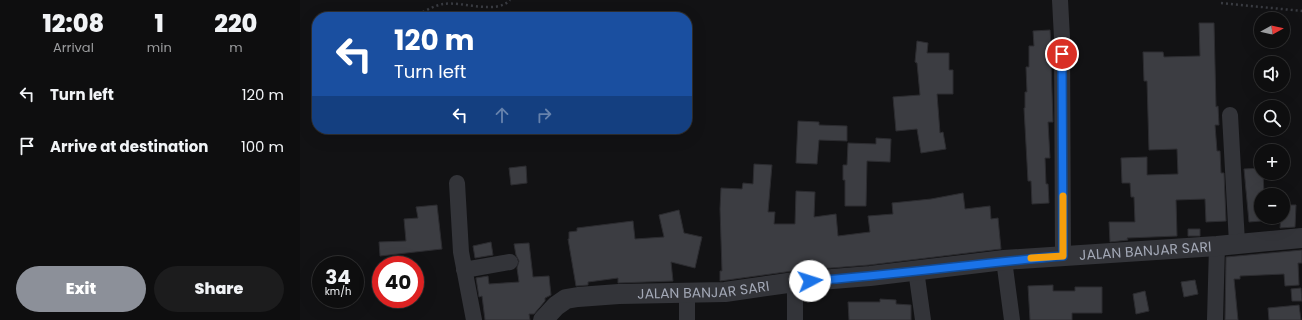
<!DOCTYPE html>
<html lang="en">
<head>
<meta charset="utf-8">
<style>
	:root { --surface:#0e0e0f; --page:#1c1c1d; --text:#f1f3f6; --muted:#9b9c9e; --line:#2e2e2f; --accent:#8c9099 }
	body { margin:0; font-family:Poppins,sans-serif; background:var(--page); color:var(--text); height:100vh; display:flex; flex-direction:column; font-size:15px; white-space:nowrap }
	* { box-sizing:border-box; margin:0 }
	p { font-size:13px; color:var(--muted) }
	.icon { flex:none; width:22px; height:22px; fill:none; stroke:currentColor; stroke-width:2; stroke-linecap:round; stroke-linejoin:round }
	.map { position:relative; flex:1; overflow:hidden }
	.details { display:flex; flex-direction:column; background:var(--surface); width:300px }
	.details>* { flex:none }
	.guide { position:absolute; left:12px; top:12px; width:380px; height:122px; border-radius:16px; box-shadow:0 4px 16px #0002,0 0 0 1px var(--line); background:#1a4fa0; color:#fff; overflow:hidden }
	.needle { width:26px; rotate:82deg }
	.fabs { position:absolute; left:954px; top:12px; display:grid; gap:8px }
	.fabs a { display:grid; place-items:center; width:36px; height:36px; border-radius:50%; background:var(--surface); box-shadow:0 4px 16px #0002,0 0 0 1px var(--line); font-size:20px }
	.speed { position:absolute; left:12px; top:256px; display:flex; gap:8px; font-size:20px; font-weight:700; text-align:center }
	.speed>* { display:grid; place-content:center; width:52px; height:52px; border-radius:50%; background:var(--surface); box-shadow:0 4px 16px #0002,0 0 0 1px var(--line); line-height:1 }
	.speed small { font-size:10px; font-weight:400 }
	.speed .limit { border:6px solid #d22; background:#fff; color:#111 }
	.pin { position:absolute; display:grid; place-items:center; width:34px; height:34px; color:#fff; margin:-17px; border:2px solid #fff; border-radius:50%; box-shadow:0 1px 4px #0007 }
	.me { position:absolute; width:44px; margin:-22px; rotate:85deg; stroke-linejoin:round; filter:drop-shadow(0 0 3px #0008) }
	.turn { display:flex; align-items:center; gap:14px; height:84px; padding:0 16px; font-size:18px }
	.turn .icon { width:52px; height:52px; stroke-width:2.5 }
	.turn b { display:block; font-size:28px; line-height:34px }
	.lanes { display:flex; align-items:center; height:38px; padding:0 16px; background:#0003; justify-content:center; gap:20px; direction:ltr }
	.lanes .off { opacity:.35 }
	.eta { display:flex; justify-content:space-evenly; align-items:center; height:68px; text-align:center }
	.eta b { font-size:24px; font-weight:800; line-height:28px }
	.cta { display:flex; gap:8px; margin-top:auto; padding:8px 16px }
	.cta a { flex:1; height:46px; border-radius:24px; background:var(--accent); color:#fff; font-size:16px; font-weight:800; line-height:46px; text-align:center }
	.cta a+a { background:var(--page); color:var(--text) }
	ul { padding:0; list-style:none }
	li { display:flex; align-items:center; gap:12px; height:52px; padding:0 16px }
	li div { flex:1 }
	li b { display:block; font-size:15px }
	li em { font-style:normal }
	main { display:flex; flex:1; min-height:0 }
	.map>svg:first-child { display:block }
</style>
</head>
<body>
<main>
<section class="details">
<div class="eta">
<div><b>12:08</b><p>Arrival</p></div>
<div><b>1</b><p>min</p></div>
<div><b>220</b><p>m</p></div>
</div>
<ul>
<li><svg class="icon" aria-label="left" viewBox="0 0 24 24"><path d="M17 20v-9H6M10 6l-5 5 5 5"/></svg><div><b>Turn left</b></div><em>120 m</em></li>
<li><svg class="icon" aria-label="arrive" viewBox="0 0 24 24"><path d="M6 21V4h12l-3 4 3 4H6"/></svg><div><b>Arrive at destination</b></div><em>100 m</em></li>
</ul>
<div class="cta"><a>Exit</a><a>Share</a></div>
</section>
<div class="map">
<svg width="1002" height="320" viewBox="0 0 1002 320">
	<rect width="100%" height="100%" fill="#121214"/>
	<path fill="#3c3d42" stroke="#2c2c30" d="M899,23H914L916,107L918,106L919,125H915L917,151H920L921,173H924L926,221L906,222L905,199L876,200L877,236L827,238L828,240L810,242L809,222H835L834,197H831L830,183H822L821,158L847,157V175L878,174L877,149L849,150L847,81H844L843,52H863L864,57L900,56Z
		M750,30L751,46H752L753,63H751L753,122H748L750,158H745L746,184H748L749,203L732,204L731,181H728L724,108H725V92H727L726,67H729V46H734L733,31Z
		M617,41L628,43L627,53H649V70H653V94H637L640,133L643,132L646,149L621,153L617,129L596,131L593,97L620,95L617,63L615,62Z
		M498,121L519,122V125L547,126V141L519,140L517,164L496,163Z
		M576,138L591,139L590,162L567,161L566,206H545V180H543V165H547L548,143L576,144Z
		M454,164L472,165L468,212H475L474,224H495L496,191L515,192L514,217L536,214L538,236L570,232L568,216L593,214L592,203L631,199L663,193L665,209L690,206L691,219L698,218L701,249L569,265L493,271L420,281V271H422L420,209L421,188L442,189L443,183L453,184Z
		M226,166L227,183L211,185L209,168Z
		M961,168V173H963L964,194H961V221L949,222L944,169Z
		M137,205L142,249L80,256L79,242L106,241L104,219L118,218L116,207Z
		M983,205H996L995,227L980,228L981,217H983Z
		M379,210L384,233L402,237L395,268L371,262L373,281L318,283V278L288,282V285L276,286L268,239H269V232L277,231V228L333,221L335,239L364,237L359,215Z
		M888,229H900V236H888Z
		M191,242L193,255L175,258L173,246Z
		M229,243L233,277L249,276L251,295L245,298V301L234,314H229L230,320H185L182,296L179,297L176,278L188,276L189,284L219,282L217,268L219,261L216,255L214,244Z
		M1002,250V263H998L999,285L985,286L984,274L940,276V279H934L938,320H925L926,257Z
		M895,280L898,294L884,297L881,282Z
		M753,285V291H775V287H802V313H772V320H730L728,286Z
		M1001,288L1002,301H992L991,289Z
		M845,291L849,311L836,314L833,294Z
		M580,299L596,300V304L611,305V320H549L548,302H580Z
		M999,305L1001,320H969L968,308Z"/>
	<g fill="none" stroke-linecap="round" stroke-linejoin="round">
		<path stroke="#393b41" stroke-width="2.5" stroke-dasharray="2 3" stroke-linecap="butt" d="M921,3L1002,11
			M114,17C123,12 133,6 143,4C162,1 197,15 210,0"/>
		<path stroke="#333439" stroke-width="16" d="M760,0L762,38L763,256
			M930,115L937,243
			M157,183L161,252L174,320
			M704,260L712,320
			M164,270L210,262
			M616,270L623,320
			M387,293V320
			M495,320V282
			M915,320L917,246"/>
		<path stroke="#333439" stroke-width="20" id="s1" d="M243,320L256,306L266,299L278,297L319,294L425,292L495,282L570,276L704,260L917,246L1002,238"/>
	</g>
	<g fill="none" stroke-linecap="round" stroke-linejoin="round">
		<defs>
			<path id="route" d="M510,281C595,275 679,263 763,256L762,54"/>
		</defs>
		<use href="#route" stroke="#114b97" stroke-width="10"/>
		<use href="#route" stroke="#1a73e8" stroke-width="7"/>
		<path stroke="#f59e0b" stroke-width="7" d="M731,258L763,256V196"/>
	</g>
	<g text-anchor="middle" stroke-width="4" stroke-linejoin="round" paint-order="stroke">
		<g font-size="14" fill="#a3a8b6" stroke="#0d0d0f">
			<text dy="5" stroke="none"><textPath href="#s1" startOffset="613">JALAN BANJAR SARI</textPath></text>
			<text dy="5" stroke="none"><textPath href="#s1" startOffset="169">JALAN BANJAR SARI</textPath></text>
		</g>
	</g>
</svg>
<div class="fabs">
<a><svg class="needle" viewBox="-14 -14 28 28"><path d="M0-13l5 13h-10z" fill="#e53935"/><path d="M0 13l5-13h-10z" fill="#9b9c9e"/></svg></a>
<a><svg class="icon" aria-label="sound" viewBox="0 0 24 24"><path d="M4 9h4l5-4v14l-5-4H4zM17 9q2 3 0 6"/></svg></a>
<a><svg class="icon" aria-label="search" viewBox="0 0 24 24"><circle cx="10" cy="10" r="6"/><path d="M15 15l6 6"/></svg></a>
<a>+</a>
<a>−</a>
</div>
<div class="speed"><div>34<small>km/h</small></div><div class="limit">40</div></div>
<div class="pin" style="left:762px;top:54px;background:#d93025"><svg class="icon" aria-label="arrive" viewBox="0 0 24 24"><path d="M6 21V4h12l-3 4 3 4H6"/></svg></div>
<svg class="me" style="left:510px;top:281px" viewBox="-20 -20 40 40"><circle r="19" fill="#fff"/><path d="M0-13L10 11 0 6-10 11z" fill="#1a73e8"/></svg>
<div class="guide">
<div class="turn"><svg class="icon" aria-label="left" viewBox="0 0 24 24"><path d="M17 20v-9H6M10 6l-5 5 5 5"/></svg><div><b>120 m</b>Turn left</div></div>
<div class="lanes"><svg class="icon" aria-label="left" viewBox="0 0 24 24"><path d="M17 20v-9H6M10 6l-5 5 5 5"/></svg><svg class="icon off" aria-label="ahead" viewBox="0 0 24 24"><path d="M12 20V5M6 11l6-6 6 6"/></svg><svg class="icon off" aria-label="right" viewBox="0 0 24 24"><path d="M7 20v-9h11M14 6l5 5-5 5"/></svg></div>
</div>
</div>
</main>
</body>
</html>
